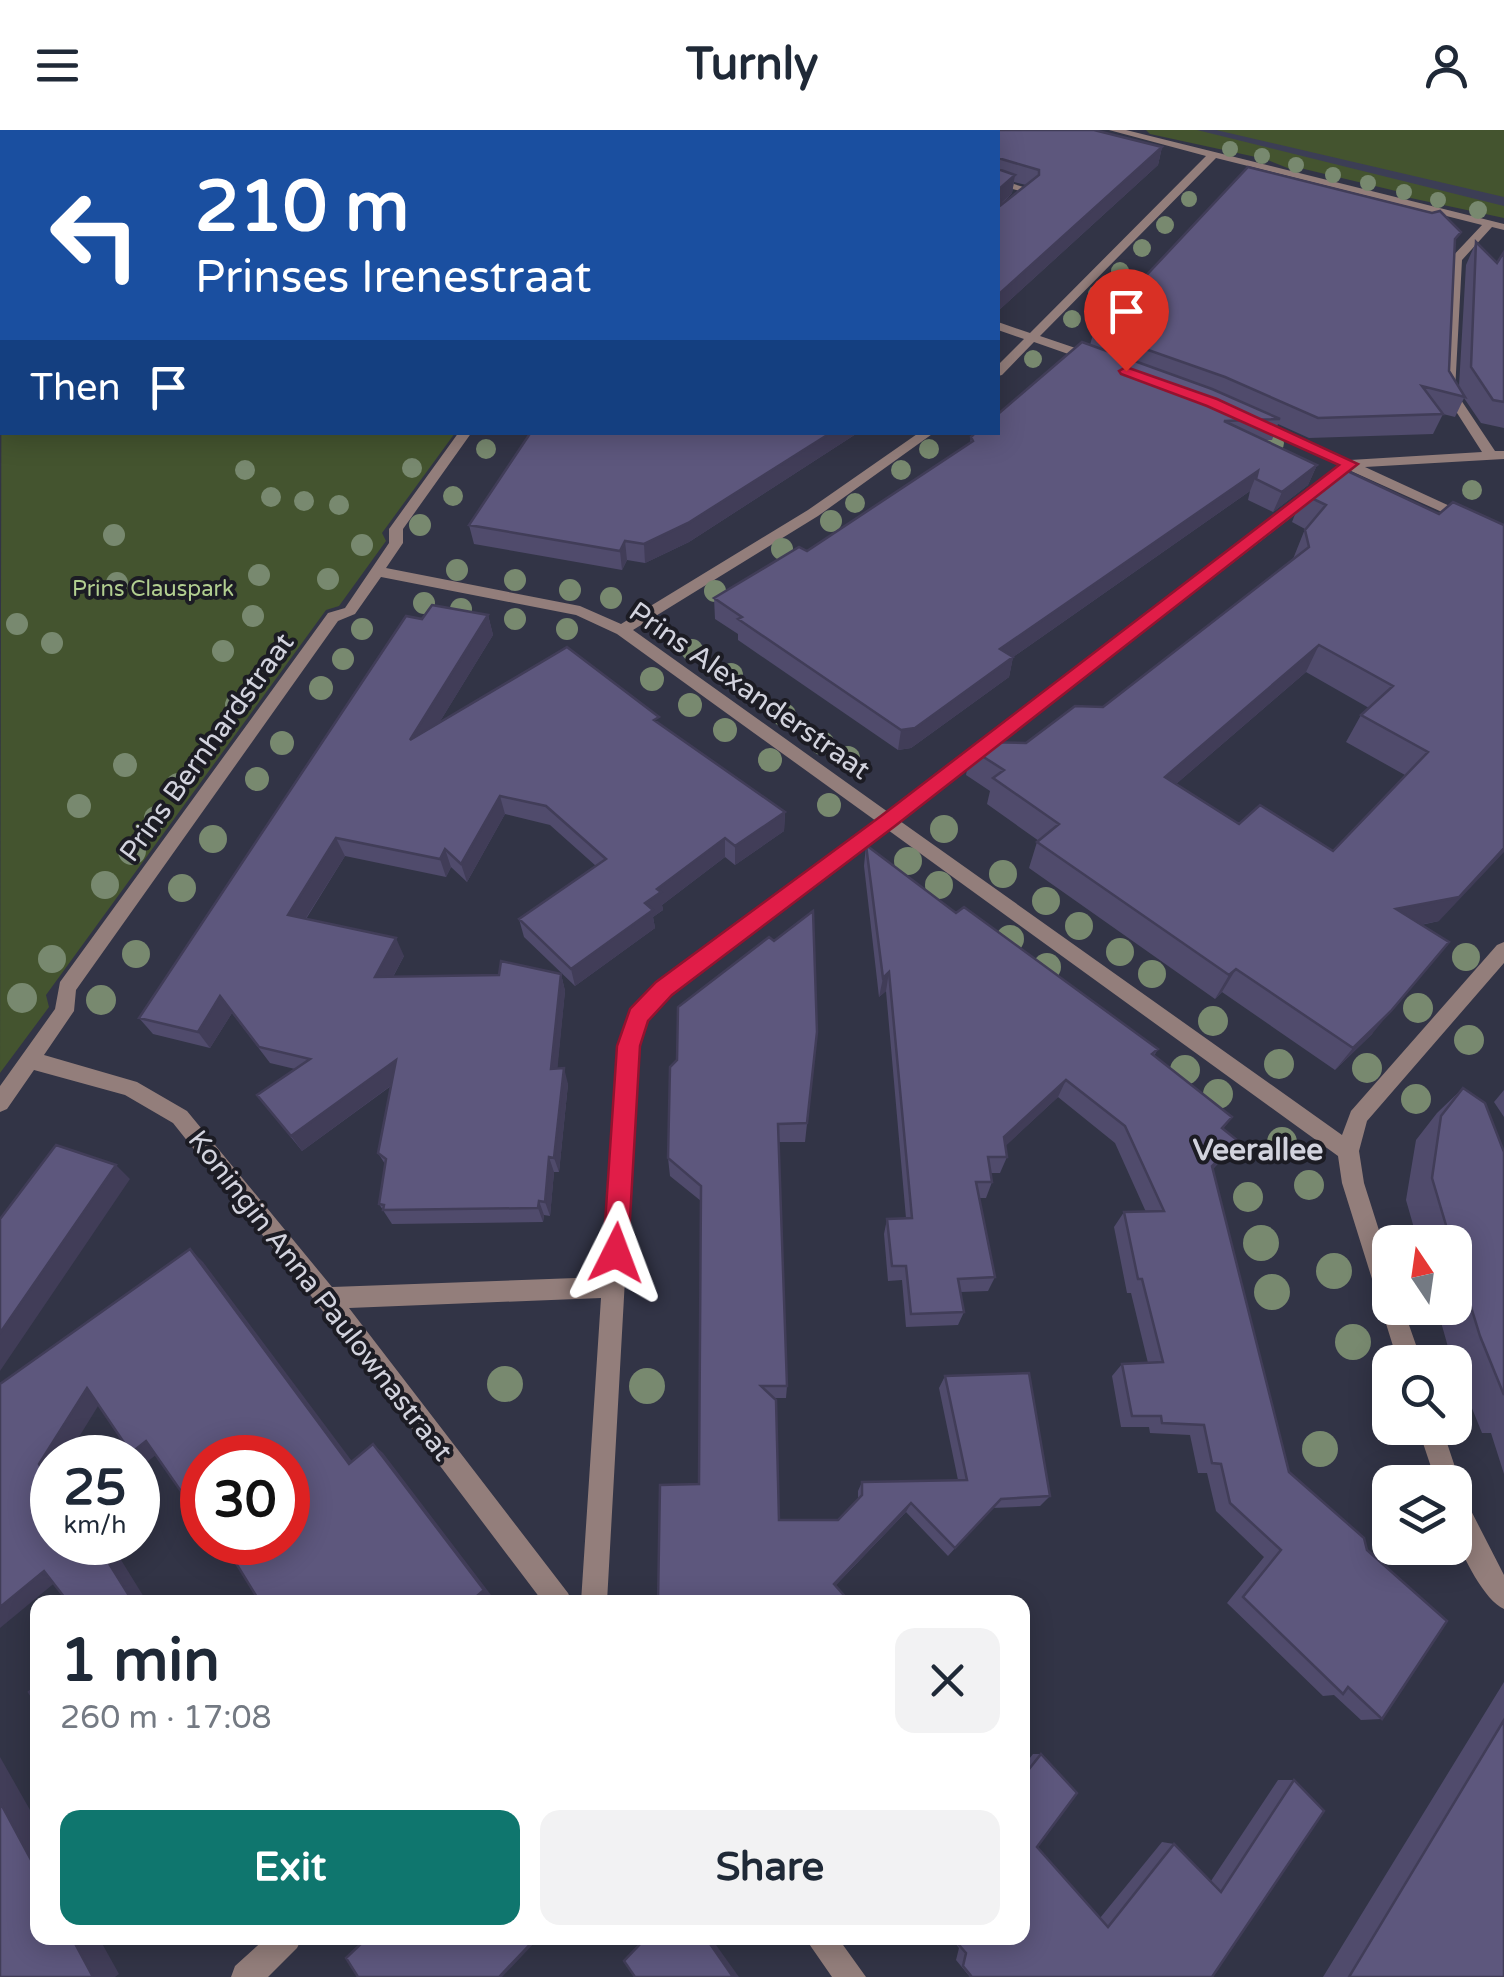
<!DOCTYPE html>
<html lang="en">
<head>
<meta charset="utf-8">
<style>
	:root { --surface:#fff; --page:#f2f2f3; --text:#1f2937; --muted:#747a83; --accent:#0f766e }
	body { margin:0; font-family:"Varela Round",sans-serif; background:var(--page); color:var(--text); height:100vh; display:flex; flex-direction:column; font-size:38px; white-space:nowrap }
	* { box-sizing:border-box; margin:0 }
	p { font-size:32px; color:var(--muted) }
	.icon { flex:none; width:55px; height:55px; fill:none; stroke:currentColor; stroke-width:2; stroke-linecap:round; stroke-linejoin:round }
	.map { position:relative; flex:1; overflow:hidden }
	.details { position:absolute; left:30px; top:1465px; width:1000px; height:350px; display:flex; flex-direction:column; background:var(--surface); border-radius:20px; box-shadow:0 5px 25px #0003 }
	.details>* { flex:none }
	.banner { position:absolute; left:0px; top:0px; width:1000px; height:305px; box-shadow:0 5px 25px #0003; background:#1a4fa0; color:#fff; overflow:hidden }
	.needle { width:65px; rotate:347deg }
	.buttons { position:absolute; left:1372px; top:1095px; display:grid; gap:20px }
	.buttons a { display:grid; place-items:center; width:100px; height:100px; border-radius:20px; background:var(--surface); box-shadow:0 5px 25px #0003; font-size:50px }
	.speed { position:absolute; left:30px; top:1305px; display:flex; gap:20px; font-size:50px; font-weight:700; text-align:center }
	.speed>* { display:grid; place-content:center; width:130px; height:130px; border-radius:50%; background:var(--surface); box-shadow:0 5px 25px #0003; line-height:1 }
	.speed small { font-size:25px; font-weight:400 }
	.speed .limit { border:15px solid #d22; background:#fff; color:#111 }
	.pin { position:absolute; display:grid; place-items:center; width:85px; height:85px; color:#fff; margin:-102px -42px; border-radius:50% 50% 50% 0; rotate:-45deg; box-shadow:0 0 10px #0007 }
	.pin .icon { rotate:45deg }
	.me { position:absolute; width:110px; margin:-55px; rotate:3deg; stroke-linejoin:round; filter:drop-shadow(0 0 8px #0008) }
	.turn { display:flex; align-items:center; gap:35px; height:210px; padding:0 30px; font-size:45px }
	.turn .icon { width:130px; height:130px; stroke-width:2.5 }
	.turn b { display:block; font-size:70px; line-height:85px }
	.then { display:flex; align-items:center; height:95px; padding:0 30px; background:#0003; gap:20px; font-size:38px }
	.round { display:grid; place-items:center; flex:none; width:105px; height:105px; border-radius:20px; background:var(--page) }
	.summary { display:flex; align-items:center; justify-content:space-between; height:170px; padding:0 30px }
	h1 { font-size:60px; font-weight:800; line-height:75px }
	.button { display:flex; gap:20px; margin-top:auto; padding:20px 30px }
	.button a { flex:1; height:115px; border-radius:20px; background:var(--accent); color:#fff; font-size:40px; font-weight:800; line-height:115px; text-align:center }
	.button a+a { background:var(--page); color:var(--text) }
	header { display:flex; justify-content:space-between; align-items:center; height:130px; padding:0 30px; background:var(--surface); font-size:45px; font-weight:800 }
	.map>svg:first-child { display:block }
</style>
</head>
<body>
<header><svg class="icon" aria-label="menu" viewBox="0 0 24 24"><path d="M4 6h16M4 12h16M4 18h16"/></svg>Turnly<svg class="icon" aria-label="person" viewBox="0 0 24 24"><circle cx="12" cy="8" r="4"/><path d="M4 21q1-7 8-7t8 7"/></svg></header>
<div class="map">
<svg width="1504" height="1847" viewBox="0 0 1504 1847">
	<rect width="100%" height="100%" fill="#323446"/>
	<path fill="#3c3e55" d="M1177,0H1504V80Z"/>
	<path fill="#44542f" d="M16,0H761L11,2Z
		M1146,0H1197L1504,76V88L1406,67L1400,62L1300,38L1290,39L1265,29L1150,4Z
		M1216,0H1504V67Z
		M2,7V302L455,303L382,403L386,411L339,476L326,480L46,865L49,877L0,943Z"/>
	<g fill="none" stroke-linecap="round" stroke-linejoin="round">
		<path fill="#937e7b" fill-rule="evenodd" d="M998,49L1033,60L998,89V81L1020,61L998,55Z"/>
		<path fill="#937e7b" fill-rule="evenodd" d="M1109,0H1126L1504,94V100L1492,97L1462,130L1455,261L1495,321H1504V329L1365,337L1504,401V410L1351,341L900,691L1342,1005L1351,981L1497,815L1504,812V833L1367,991L1359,1021L1364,1053L1390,1135V1178H1403L1422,1232H1398L1342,1053L1338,1026L888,700L671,865L646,890L638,916L607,1472H581L601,1168L349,1178L568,1463L572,1472H543L319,1176L173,993L125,965L34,940L7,979L0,982V956L55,879L60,852L328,483L345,478L389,413V399L459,302H472L403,399V413L386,438L580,476L621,494L808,380L920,302H935L818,386L633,500L888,682L1340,336L1247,294V288H1257L1350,330L1482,322L1443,261L1450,129L1482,95L1216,28L1040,206L1099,226V232H1091L1034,212L1002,245L998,246V235L1024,209L998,200V192L1030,203L1206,26ZM381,447L576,485L617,504L876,691L657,853L631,880L618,916L603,1147L332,1157L187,981L137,952L44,925L74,881L76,860L338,491L355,484Z
			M1418,1298H1442L1460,1352L1457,1361L1455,1352H1436Z
			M1455,1364L1464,1367L1504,1445V1479C1485,1471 1461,1425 1456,1405C1452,1393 1455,1376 1455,1364Z
			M266,1808H302L297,1818L268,1847H231L235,1836Z
			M805,1808H838L866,1847H832Z"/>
	</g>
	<g fill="#78896f">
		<circle cx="1230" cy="19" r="8"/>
		<circle cx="1262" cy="26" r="8"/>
		<circle cx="1296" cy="35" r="8"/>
		<circle cx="1333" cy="45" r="8"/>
		<circle cx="1368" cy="53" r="8"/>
		<circle cx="1404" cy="62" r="8"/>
		<circle cx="1189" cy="69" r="8"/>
		<circle cx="1438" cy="70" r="8"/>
		<circle cx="1478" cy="80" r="9"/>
		<circle cx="1165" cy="95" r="9"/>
		<circle cx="1142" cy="118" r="9"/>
		<circle cx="1120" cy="141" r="9"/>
		<circle cx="1097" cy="164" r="9"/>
		<circle cx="1072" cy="189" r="9"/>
		<circle cx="1033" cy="229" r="9"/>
		<circle cx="1274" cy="313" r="10"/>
		<circle cx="486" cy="319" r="10"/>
		<circle cx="929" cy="319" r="10"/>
		<circle cx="412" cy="338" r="10"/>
		<circle cx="245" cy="340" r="10"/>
		<circle cx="901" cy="340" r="10"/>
		<circle cx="1472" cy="360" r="10"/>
		<circle cx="453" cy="366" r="10"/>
		<circle cx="271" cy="367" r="10"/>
		<circle cx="304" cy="371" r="10"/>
		<circle cx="855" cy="373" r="10"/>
		<circle cx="339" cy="375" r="10"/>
		<circle cx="831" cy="391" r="11"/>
		<circle cx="420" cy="395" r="11"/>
		<circle cx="114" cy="405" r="11"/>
		<circle cx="362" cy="415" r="11"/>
		<circle cx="782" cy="419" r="11"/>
		<circle cx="457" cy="440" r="11"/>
		<circle cx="259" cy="445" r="11"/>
		<circle cx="328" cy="449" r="11"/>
		<circle cx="515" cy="450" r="11"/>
		<circle cx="117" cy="453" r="11"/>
		<circle cx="570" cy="460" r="11"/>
		<circle cx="715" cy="461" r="11"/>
		<circle cx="611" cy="468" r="11"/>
		<circle cx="424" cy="473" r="11"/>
		<circle cx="461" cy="479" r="11"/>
		<circle cx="253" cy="486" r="11"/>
		<circle cx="515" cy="489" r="11"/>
		<circle cx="17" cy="494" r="11"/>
		<circle cx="362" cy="499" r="11"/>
		<circle cx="567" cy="499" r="11"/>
		<circle cx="52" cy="513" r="11"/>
		<circle cx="692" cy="520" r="11"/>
		<circle cx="223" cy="521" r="11"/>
		<circle cx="343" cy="529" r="11"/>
		<circle cx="731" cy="545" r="12"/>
		<circle cx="652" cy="549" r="12"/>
		<circle cx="321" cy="558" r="12"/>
		<circle cx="237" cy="575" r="12"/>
		<circle cx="690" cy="575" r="12"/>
		<circle cx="784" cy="585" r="12"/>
		<circle cx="725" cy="600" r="12"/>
		<circle cx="282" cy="613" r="12"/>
		<circle cx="822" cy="613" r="12"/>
		<circle cx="848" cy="628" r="12"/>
		<circle cx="770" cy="630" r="12"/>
		<circle cx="125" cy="635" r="12"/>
		<circle cx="257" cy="649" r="12"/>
		<circle cx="178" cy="655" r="12"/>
		<circle cx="829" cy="675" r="12"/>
		<circle cx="79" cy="676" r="12"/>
		<circle cx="156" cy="688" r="12"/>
		<circle cx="944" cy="699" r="14"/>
		<circle cx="213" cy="709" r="14"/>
		<circle cx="132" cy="721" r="14"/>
		<circle cx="908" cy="731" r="14"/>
		<circle cx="1003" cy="744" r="14"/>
		<circle cx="105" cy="755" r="14"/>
		<circle cx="939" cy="755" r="14"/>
		<circle cx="182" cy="758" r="14"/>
		<circle cx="1046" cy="771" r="14"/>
		<circle cx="1079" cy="796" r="14"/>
		<circle cx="1010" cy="809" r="14"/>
		<circle cx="1120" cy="822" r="14"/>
		<circle cx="136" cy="824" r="14"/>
		<circle cx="1466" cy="827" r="14"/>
		<circle cx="52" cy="829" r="14"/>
		<circle cx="1047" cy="837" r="14"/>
		<circle cx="1152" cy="844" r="14"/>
		<circle cx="22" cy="868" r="15"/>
		<circle cx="101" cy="870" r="15"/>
		<circle cx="1418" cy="878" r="15"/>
		<circle cx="1213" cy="891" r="15"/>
		<circle cx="1469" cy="910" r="15"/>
		<circle cx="1279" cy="934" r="15"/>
		<circle cx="1367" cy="938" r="15"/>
		<circle cx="1185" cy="940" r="15"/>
		<circle cx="1218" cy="964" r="15"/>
		<circle cx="1416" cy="969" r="15"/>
		<circle cx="1282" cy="1012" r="15"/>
		<circle cx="1309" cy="1055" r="15"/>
		<circle cx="1248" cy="1067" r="15"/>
		<circle cx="1261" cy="1113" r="18"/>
		<circle cx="1334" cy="1141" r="18"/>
		<circle cx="1272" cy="1162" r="18"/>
		<circle cx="1353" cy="1212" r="18"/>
		<circle cx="505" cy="1254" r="18"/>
		<circle cx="647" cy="1256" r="18"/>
		<circle cx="1320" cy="1319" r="18"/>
	</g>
	<path fill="#504b6c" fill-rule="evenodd" d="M998,2L1162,17L1158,35L998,181ZM1014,52L1026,55L1001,75L1012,63Z
		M1476,112L1497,133L1504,122V298L1481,293L1464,268L1455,287L1443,284L1433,304L1309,308L1278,294L1272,310H1264L1317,335L1308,355L1273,382L1248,370L1250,361L1013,527L1009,547L911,618L898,620L738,510V504L715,489L714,468L807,421L970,313L971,307L1090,215L1094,201L1455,115L1449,241L1459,256L1466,135Z
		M531,302H859L689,412L645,433L627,430L622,440L474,414L469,395Z
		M1303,364L1439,384V791L1421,795L1372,904L1335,940L1222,862L1215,869L1029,738L1037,712L1039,711L987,674L990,661L966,645L971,619L1026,613L1103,577L1293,429L1305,399L1292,392ZM1306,542L1369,578L1361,585L1346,612L1405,645L1333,721L1239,694L1176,654Z
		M488,485L493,505L439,593L660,594L785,682L784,701L735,735L725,727L662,775L663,780L653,787L655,798L575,856L524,807L519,789L596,736L550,695L505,684L467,752L451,737L446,747L345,726L306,789L404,826L393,847L561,844L565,861L557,938L568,954L559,1042H554L550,1086L544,1085L543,1092L392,1094L379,1074L385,1034L378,1023L391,956L302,1021L257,965L295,939L270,933L232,883L210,918L153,904L139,888L422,489Z
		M866,715L956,783L1158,919L1154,926L1232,987L1223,999L1225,1026L1213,1039L1289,1342L1382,1589L1361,1590L1334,1565L1323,1566L1227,1473L1264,1427L1216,1381L1207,1343H1198L1190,1305L1150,1303L1149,1297H1121L1112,1246L1122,1234L1148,1233L1131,1163H1127L1114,1097L1124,1082H1146L1115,1013L1058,967L1005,1016L1007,1027L1000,1043H991L992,1052L986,1068H979L995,1147L988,1161L961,1162L964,1182L958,1195L906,1197L902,1150L888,1151L884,1104L887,1089L906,1088L886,861L879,867L864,736Z
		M817,902L805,1012H779L787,1256L786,1268H774L779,1390H838L858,1369V1361L862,1352L958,1350L939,1258L945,1246L1050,1366L1040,1376L992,1378L948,1426L906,1382L835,1456L699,1354L701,1071L670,1046L668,1028Z
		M1463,958L1504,1022V1344L1491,1303H1482L1450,1224L1437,1178H1455V1112H1418L1406,1070L1416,1010L1437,983Z
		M1504,960V987L1494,972Z
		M1504,1552V1847H1323Z
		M1033,1624H1041L1037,1717L1100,1788L1162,1712L1174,1714L1211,1751L1278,1650H1294L1212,1847H970L956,1830L959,1818L951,1808H1022V1638Z"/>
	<path fill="#413d58" d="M1162,17L1158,35L998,181V165Z
		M1015,45L1012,63L998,76V60Z
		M832,302H859L689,412L645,433L644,414Z
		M1317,335L1308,355L1273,382L1282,362Z
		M1258,341L1250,361L1013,527L1009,547L911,618L898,620L901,600L1000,519Z
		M625,411L627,430L622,440L620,421Z
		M488,485L493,505L417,629L410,610Z
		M1319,515L1306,542L1154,673L1165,647Z
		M500,666L505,684L467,752L461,734Z
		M785,682L784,701L735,735V716Z
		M336,708L345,726L297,802L288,785Z
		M725,708V727L662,775L663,780L653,787L655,798L575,856L571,839L645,773L657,759Z
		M1504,718V722L1439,791L1378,803L1396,779Z
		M445,719L451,737L446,747L440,729Z
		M396,808L404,826L383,865L375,847Z
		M1236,839L1222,862L1215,869L1229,845Z
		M889,842L886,861L879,867L883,848Z
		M561,844L565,861L556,954L551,939Z
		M220,866L232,883L210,918L198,902Z
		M1391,881L1372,904L1335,940L1353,918Z
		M396,930L404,946L302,1021L291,1006Z
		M564,938L568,954L559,1042L554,1028Z
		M1066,950L1058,967L997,1024L1004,1007Z
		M1237,1010L1225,1026L1200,1052L1212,1036Z
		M549,1027L554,1042L550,1086L545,1072Z
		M116,1035L130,1049L0,1241V1203Z
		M539,1071L544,1085L543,1092L538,1078Z
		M190,1119L203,1132L360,1342L349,1334Z
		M87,1258L103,1268L66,1328H52V1355L39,1334Z
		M146,1311L162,1320L147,1332L131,1323Z
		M373,1314L383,1323L491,1465L483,1472H470Z
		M192,1361L199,1375L185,1367Z
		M911,1373L906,1382L831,1460L834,1454Z
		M92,1412H105L112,1423L118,1425L147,1472H133Z
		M44,1441L63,1446L0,1498V1477Z
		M0,1627L38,1694V1743L0,1672Z
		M72,1808H99L119,1844L115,1847H93Z
		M536,1808H539L502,1847H499Z
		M706,1808H711L739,1847H733Z"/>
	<path fill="#5d577d" stroke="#413d58" stroke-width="2.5" fill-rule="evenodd" d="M817,0H1094L1162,17L998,165V2H813ZM998,28L1039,40V45L1001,75L998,60L1015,45L998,39Z
		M1248,37L1432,83L1440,81L1461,102L1455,109L1449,241L1465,267L1422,256L1443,284L1318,288L1225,247L1094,201Z
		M1476,112L1497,133L1504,122V272L1493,270L1471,237Z
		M1082,212L1212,259L1280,289L1224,291L1317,335L1282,362L1256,349L1258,341L1000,519L1013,527L915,598L901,600L738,489L742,487L714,468L799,417L807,421L973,311L971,307L976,302H998V284Z
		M531,302H832L688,393L644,414L625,411L620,421L469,395Z
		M1339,337L1439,384L1453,372L1504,395V718L1459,767L1396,779L1449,812L1391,881L1353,918L1236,839L1229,845L1037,712L1059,694L993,648L1004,640L971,619L980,612L1026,613L1075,576L1103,577L1309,417L1305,400L1326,375L1303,364ZM1319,515L1393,556L1361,585L1428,622L1333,721L1260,675L1239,694L1165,647Z
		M432,475L488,485L410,610L567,517L659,587L654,590L785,682L735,716L725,708L657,759L661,762L645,773L653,780L571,839L519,789L606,729L546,676L500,666L461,734L445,719L440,729L336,708L288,785L396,808L375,847L499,845L501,831L561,844L551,939L564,938L554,1028L549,1027L545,1072L539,1071L538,1078L383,1080L384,1075L379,1074L386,1029L378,1023L396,930L291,1006L257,965L310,929L259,917L220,866L198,902L139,888L406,486L422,489Z
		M866,715L956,783L964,777L1158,919L1152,924L1232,987L1222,998L1237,1010L1212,1036L1289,1342L1364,1408L1367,1420L1447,1491L1382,1589L1348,1557L1343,1564L1243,1467L1281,1420L1230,1373L1221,1334L1212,1333L1204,1295L1162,1293L1161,1286H1132L1122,1234L1163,1232L1142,1149H1138L1124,1082L1164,1081L1125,996L1066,950L1004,1007L1007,1027H988L992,1052H976L995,1147L958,1149L964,1182L911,1184L906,1136H892L887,1089L912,1088L889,842L883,848Z
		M813,781L817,902L807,993L778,994L787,1256H761L776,1270L779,1390H838L862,1365V1352L967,1350L945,1246L1029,1243L1050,1366L1001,1369L955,1418L911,1373L834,1454L850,1472H658L660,1355L699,1354L701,1056L668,1028L670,937L677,930L678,877L769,807L774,811Z
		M1463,958L1485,973L1504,1022V1265L1480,1206L1455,1125V1112H1451L1432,1048L1441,986Z
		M56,1015L116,1035L0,1203V1089Z
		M190,1119L349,1334L373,1314L484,1460L470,1472H260L223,1412H288V1328H202V1378L192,1361L185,1367L146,1311L131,1323L87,1258L39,1334L52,1355V1412H92L97,1421L100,1419L133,1472H68L44,1441L0,1477V1254Z
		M38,1555V1576L29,1562Z
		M1504,1590V1847H1349Z
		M1041,1624L1077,1663L1037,1717L1108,1797L1174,1714L1221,1762L1294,1650L1324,1681L1212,1847H972L963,1836L966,1823L953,1808H1022V1648Z
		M0,1672L38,1743V1808H72L93,1847H0Z
		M367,1808H536L499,1847H358L346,1828Z
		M646,1808H706L733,1847H635L624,1831Z"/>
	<path fill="#e11d48" stroke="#92132f" stroke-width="2.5" d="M1126,237L1217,269L1358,334L895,696L672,865L648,891L640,916L628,1123L624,1131L616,1135L607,1131L603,1123L617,916L630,879L656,852L881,686L1339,335L1207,276L1121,244L1119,241Z"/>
	<g text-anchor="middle" stroke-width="8" stroke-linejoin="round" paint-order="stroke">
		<g font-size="22" fill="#b2cf90" stroke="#1c1c24">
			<text x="153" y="466">Prins Clauspark</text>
		</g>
		<g font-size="28" fill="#d2d3de" stroke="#1c1c24">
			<text transform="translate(750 560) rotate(35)" y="10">Prins Alexanderstraat</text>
			<text transform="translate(206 617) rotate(-54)" y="10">Prins Bernhardstraat</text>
			<text transform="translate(321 1165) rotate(52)" y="10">Koningin Anna Paulownastraat</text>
		</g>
		<g font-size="30" font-weight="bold" fill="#d2d3de" stroke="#1c1c24">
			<text x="1258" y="1030">Veerallee</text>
		</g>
	</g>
</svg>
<div class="buttons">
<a><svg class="needle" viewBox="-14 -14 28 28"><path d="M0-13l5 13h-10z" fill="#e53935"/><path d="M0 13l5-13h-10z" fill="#747a83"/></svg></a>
<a><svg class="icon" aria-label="search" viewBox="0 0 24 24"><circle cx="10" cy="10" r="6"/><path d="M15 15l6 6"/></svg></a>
<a><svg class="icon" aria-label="layers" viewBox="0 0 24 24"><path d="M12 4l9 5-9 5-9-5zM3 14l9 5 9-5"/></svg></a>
</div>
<div class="speed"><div>25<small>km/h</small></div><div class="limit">30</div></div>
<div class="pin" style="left:1126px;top:241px;background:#d93025"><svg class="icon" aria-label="arrive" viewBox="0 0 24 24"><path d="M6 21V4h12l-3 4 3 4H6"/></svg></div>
<svg class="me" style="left:616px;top:1123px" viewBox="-20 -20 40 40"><path d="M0-17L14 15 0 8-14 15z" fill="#e11d48" stroke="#fff" stroke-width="4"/></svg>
<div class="banner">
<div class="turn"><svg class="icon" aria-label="left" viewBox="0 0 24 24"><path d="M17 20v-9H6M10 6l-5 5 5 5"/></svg><div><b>210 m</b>Prinses Irenestraat</div></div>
<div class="then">Then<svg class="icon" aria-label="arrive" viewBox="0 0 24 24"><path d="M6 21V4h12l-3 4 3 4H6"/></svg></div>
</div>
<section class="details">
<div class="summary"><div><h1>1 min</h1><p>260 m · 17:08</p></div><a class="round"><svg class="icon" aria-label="close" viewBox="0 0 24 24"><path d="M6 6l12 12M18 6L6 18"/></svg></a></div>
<div class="button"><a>Exit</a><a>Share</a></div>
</section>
</div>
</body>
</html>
